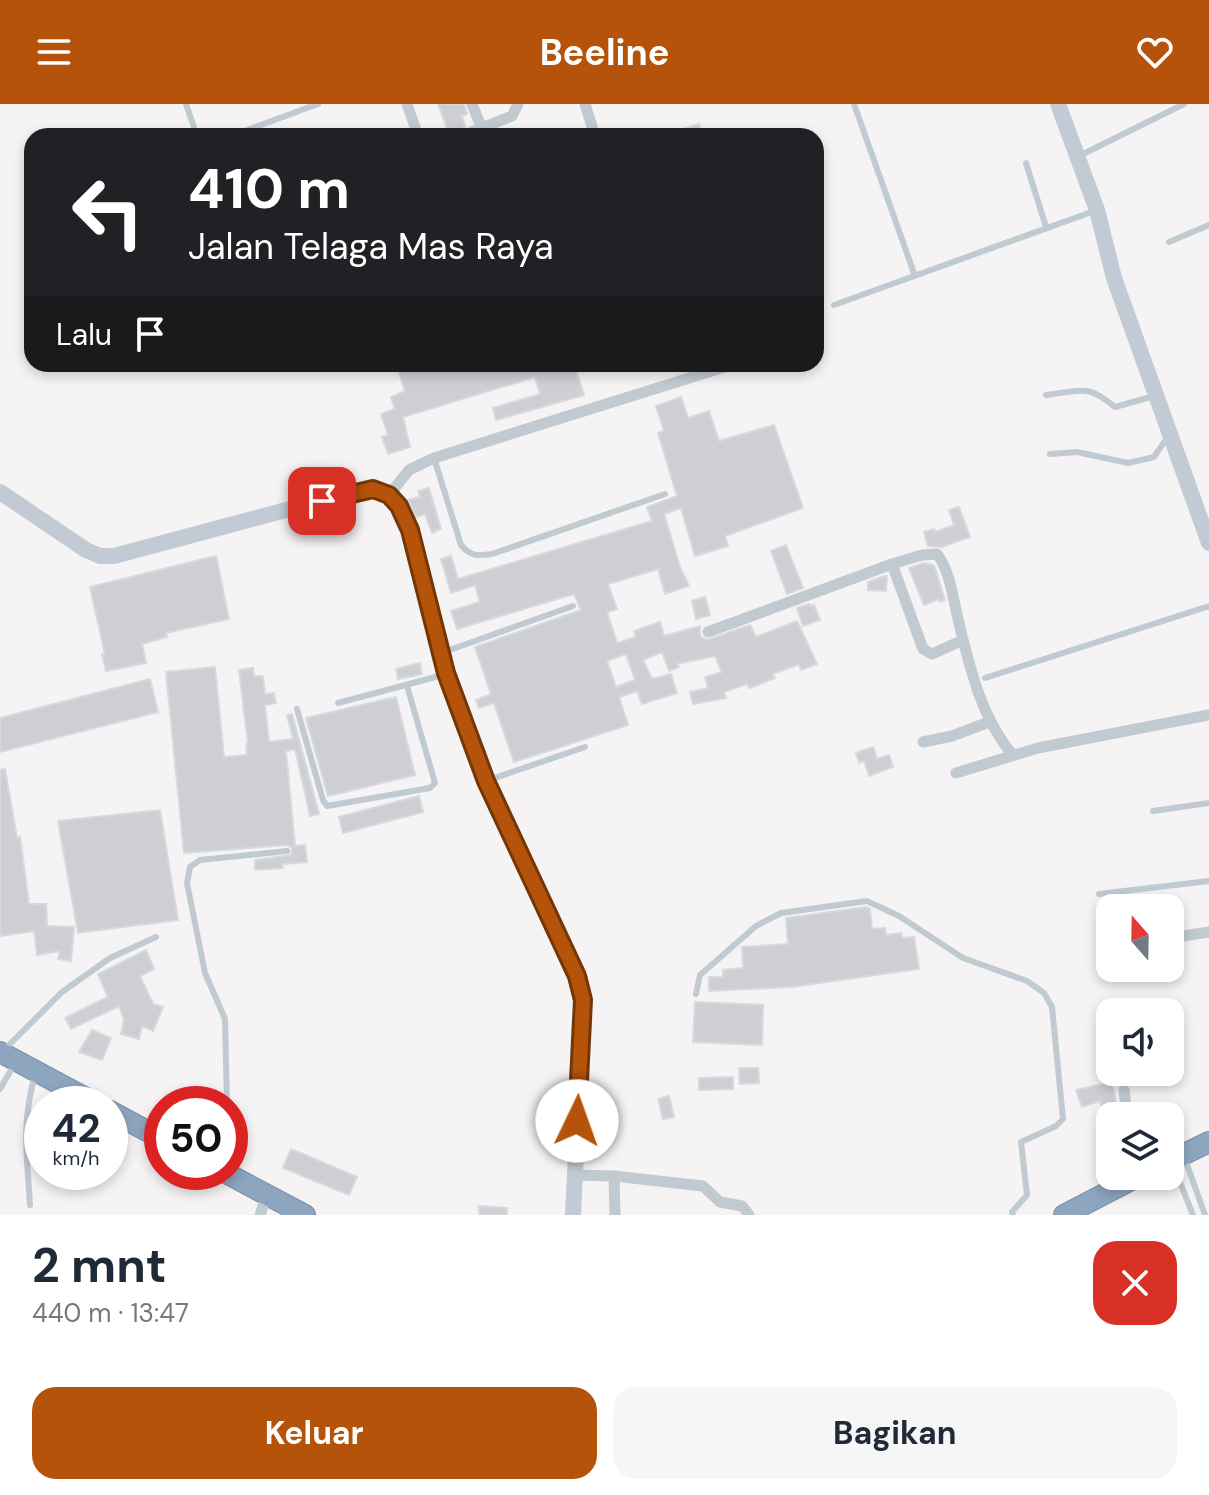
<!DOCTYPE html>
<html lang="id">
<head>
<meta charset="utf-8">
<style>
	:root { --surface:#fff; --page:#f6f6f7; --text:#1f2937; --muted:#747a83; --accent:#b45309 }
	body { margin:0; font-family:"DM Sans",sans-serif; background:var(--page); color:var(--text); height:100vh; display:flex; flex-direction:column; font-size:30px; white-space:nowrap }
	* { box-sizing:border-box; margin:0 }
	p { font-size:26px; color:var(--muted) }
	.icon { flex:none; width:44px; height:44px; fill:none; stroke:currentColor; stroke-width:2; stroke-linecap:round; stroke-linejoin:round }
	.map { position:relative; height:1111px; overflow:hidden }
	.details { display:flex; flex-direction:column; background:var(--surface); flex:1 }
	.details>* { flex:none }
	.banner { position:absolute; left:24px; top:24px; width:800px; height:244px; border-radius:24px; box-shadow:0 4px 12px #0003; background:#202124; color:#fff; overflow:hidden }
	.needle { width:52px; rotate:340deg }
	.buttons { position:absolute; left:1096px; top:790px; display:grid; gap:16px }
	.buttons a { display:grid; place-items:center; width:88px; height:88px; border-radius:16px; background:var(--surface); box-shadow:0 4px 12px #0003; font-size:40px }
	.speed { position:absolute; left:24px; top:982px; display:flex; gap:16px; font-size:40px; font-weight:700; text-align:center }
	.speed>* { display:grid; place-content:center; width:104px; height:104px; border-radius:50%; background:var(--surface); box-shadow:0 4px 12px #0003; line-height:1 }
	.speed small { font-size:20px; font-weight:400 }
	.speed .limit { border:12px solid #d22; background:#fff; color:#111 }
	.pin { position:absolute; display:grid; place-items:center; width:68px; height:68px; color:#fff; margin:-34px; border-radius:16px; box-shadow:0 4px 12px #0006 }
	.me { position:absolute; width:88px; margin:-44px; rotate:3deg; stroke-linejoin:round; filter:drop-shadow(0 0 6px #0008) }
	.turn { display:flex; align-items:center; gap:28px; height:168px; padding:0 32px; font-size:36px }
	.turn .icon { width:104px; height:104px; stroke-width:2.5 }
	.turn b { display:block; font-size:56px; line-height:68px }
	.then { display:flex; align-items:center; height:76px; padding:0 32px; background:#0003; gap:16px; font-size:30px }
	.round { display:grid; place-items:center; flex:none; width:84px; height:84px; border-radius:24px; background:var(--page) }
	.summary { display:flex; align-items:center; justify-content:space-between; height:136px; padding:0 32px }
	h1 { font-size:48px; font-weight:700; line-height:60px }
	.button { display:flex; gap:16px; margin-top:auto; padding:16px 32px }
	.button a { flex:1; height:92px; border-radius:24px; background:var(--accent); color:#fff; font-size:32px; font-weight:700; line-height:92px; text-align:center }
	.button a+a { background:var(--page); color:var(--text) }
	header { display:flex; justify-content:space-between; align-items:center; height:104px; padding:0 32px; background:var(--accent); color:#fff; font-size:36px; font-weight:700 }
	.map>svg:first-child { display:block }
</style>
</head>
<body>
<header><svg class="icon" aria-label="menu" viewBox="0 0 24 24"><path d="M4 6h16M4 12h16M4 18h16"/></svg>Beeline<svg class="icon" aria-label="heart" viewBox="0 0 24 24"><path d="M12 20l-8-8c-3-5 5-10 8-4 3-6 11-1 8 4z"/></svg></header>
<div class="map">
<svg width="1209" height="1111" viewBox="0 0 1209 1111">
	<rect width="100%" height="100%" fill="#f5f3f3"/>
	<path fill="#cdcfd5" stroke="#d7d9de" stroke-width="2" fill-rule="evenodd" d="M438,0H464L467,10L462,12L465,22L464,32H450Z
		M699,20L703,32H669V30Z
		M396,260H574L584,291L496,316L493,304L540,290L535,273L403,313L410,343L388,350L382,333L388,331L381,310L395,305L391,293L405,287Z
		M681,293L688,314L709,307L719,337L774,321L803,404L725,432L728,442L695,452L681,404L664,410L680,463L689,482L665,490L658,465L608,480L617,505L607,508L617,539L636,533L634,527L660,518L664,532L700,522V532L707,536L750,521L756,533L797,517L817,560L801,566L799,560L773,570L775,574L760,580L749,584L747,580L724,588L726,594L693,600L690,588L708,584L705,573L722,568L715,552L677,560L679,563L669,567L662,548L643,556L652,575L671,570L677,589L642,600L637,587L619,593L628,621L514,658L494,599L479,604L476,596L491,590L475,543L581,506L578,499L574,490L457,525L451,507L480,498L475,481L451,489L441,455L451,452L458,475L652,417L647,403L677,392L658,329L664,327L656,302ZM626,550L635,576L616,583L607,557Z
		M429,384L441,425L432,429L425,410L416,413L408,396L420,393L418,387Z
		M959,403L970,433L942,443L928,442L924,428L934,425L935,428L954,421L949,406Z
		M786,441L803,484L787,490L771,447Z
		M216,452L229,515L166,529L167,533L142,540L146,559L106,567L102,550H105L90,483Z
		M924,459L934,461L945,496L940,498L939,495L924,501L909,464Z
		M884,472H887L886,487L868,486V478Z
		M705,493L710,511L696,515L692,497Z
		M809,500L810,502L814,501L820,516L803,522L797,504Z
		M420,559L422,570L398,575L396,565Z
		M215,563L224,653L247,651L246,640H248L239,566L253,564L254,572H263L265,590L274,589L276,599L265,601L269,638L293,635L287,611L292,610L319,710L310,712L295,645L286,647L295,742L305,741L307,758L282,760L283,764L255,766V756L291,751L292,744L287,741L184,749L166,568Z
		M150,575L158,608L0,648V614Z
		M396,593L415,671L328,692L306,614Z
		M873,643L877,655L889,651L893,663L869,672L864,657L859,659L856,649Z
		M5,665L17,734L20,733L29,800H46L47,822L74,823L71,857L58,855L60,847L37,851L34,827L0,832V666Z
		M419,692L423,708L343,729L339,713Z
		M160,706L178,816L78,829L58,717Z
		M866,803L870,805L872,825L885,824L886,831L901,829L902,834L914,833L919,865L791,883L709,887V873H723V866L743,864L742,843L788,840L786,814Z
		M146,846L154,865L140,872L153,900L163,903L153,927L142,922L139,935L121,930L124,916L119,902L71,925L65,914L108,893L98,870Z
		M695,898L763,901L762,941L693,938Z
		M92,926L111,934L102,956L79,948Z
		M739,964H758L759,979L740,980Z
		M733,973V985L699,986V974Z
		M1112,978L1117,1003L1103,1007L1100,997L1082,1003L1076,986Z
		M669,992L674,1013L663,1015L658,995Z
		M291,1045L357,1073L349,1091L283,1064Z
		M479,1102L507,1104V1111H479Z"/>
	<g fill="none" stroke-linecap="round" stroke-linejoin="round">
		<defs>
			<path id="highway" d="M0,948L97,1000
				M110,1007L162,1035
				M1170,1057L1209,1038
				M224,1068L305,1111
				M1064,1111L1139,1072"/>
		</defs>
		<use href="#highway" stroke="#7890ab" stroke-width="22"/>
		<path stroke="#c1cad1" stroke-width="6" d="M186,0L197,32
			M854,0L915,172
			M231,32L318,0
			M1079,52L1184,0
			M1026,59L1046,123
			M1169,138L1209,121
			M834,201L1097,106
			M1046,291C1081,287 1086,279 1115,303L1154,292
			M1050,350L1077,348L1128,359L1154,353L1167,334
			M434,354L461,441C471,453 478,452 492,450L665,390
			M444,548L573,502
			M985,574L1209,502
			M338,599L443,571
			M297,605L323,696L327,702L430,684L435,679L407,582
			M486,677L585,643
			M1153,707L1209,699
			M1099,790L1209,777
			M696,890L700,871L756,822L781,809L867,797L899,812L963,854L1027,877L1044,889L1052,903L1063,1015L1056,1022L1021,1038L1027,1091L1012,1108L1013,1111
			M5,945L62,888L110,854L156,833
			M0,985L14,961
			M227,1000L225,915L205,869L187,779L190,763L200,756L287,747
			M1185,1055L1205,1111
			M1172,1058L1193,1111
			M30,1101C27,1051 21,1021 35,971"/>
		<path stroke="#c1cad1" stroke-width="11" d="M407,0L418,32
			M472,0L482,25
			M585,0L595,32
			M471,28L512,12L518,0
			M389,391L409,366L434,354L734,260
			M892,460L923,545L932,550L963,536
			M708,528L892,460L922,451L937,450C950,467 953,494 958,515C969,561 981,614 1013,651
			M923,638L952,632L989,618
			M956,669L1038,644L1209,611
			M1170,834L1209,828
			M1124,986L1127,1012
			M575,1071L614,1072L703,1082L720,1098L742,1102L749,1111
			M614,1072L615,1111
			M260,1111L267,1091"/>
		<path stroke="#c2cbd5" stroke-width="16" d="M1058,0L1097,106L1114,174L1209,439
			M0,388L86,446L100,452H114L346,390L373,385L389,391L399,402L410,426L446,569L486,677L577,872L583,896L582,928L573,1111"/>
		<use href="#highway" stroke="#8da5bf" stroke-width="20"/>
	</g>
	<g fill="none" stroke-linecap="round" stroke-linejoin="round">
		<defs>
			<path id="route" d="M322,397L373,385L389,391L399,402L410,426L446,569L486,677L577,872L583,896L577,1017"/>
		</defs>
		<use href="#route" stroke="#753606" stroke-width="20"/>
		<use href="#route" stroke="#b45309" stroke-width="14"/>
	</g>
</svg>
<div class="buttons">
<a><svg class="needle" viewBox="-14 -14 28 28"><path d="M0-13l5 13h-10z" fill="#e53935"/><path d="M0 13l5-13h-10z" fill="#747a83"/></svg></a>
<a><svg class="icon" aria-label="sound" viewBox="0 0 24 24"><path d="M4 9h4l5-4v14l-5-4H4zM17 9q2 3 0 6"/></svg></a>
<a><svg class="icon" aria-label="layers" viewBox="0 0 24 24"><path d="M12 4l9 5-9 5-9-5zM3 14l9 5 9-5"/></svg></a>
</div>
<div class="speed"><div>42<small>km/h</small></div><div class="limit">50</div></div>
<div class="pin" style="left:322px;top:397px;background:#d93025"><svg class="icon" aria-label="arrive" viewBox="0 0 24 24"><path d="M6 21V4h12l-3 4 3 4H6"/></svg></div>
<svg class="me" style="left:577px;top:1017px" viewBox="-20 -20 40 40"><circle r="19" fill="#fff"/><path d="M0-13L10 11 0 6-10 11z" fill="#b45309"/></svg>
<div class="banner">
<div class="turn"><svg class="icon" aria-label="left" viewBox="0 0 24 24"><path d="M17 20v-9H6M10 6l-5 5 5 5"/></svg><div><b>410 m</b>Jalan Telaga Mas Raya</div></div>
<div class="then">Lalu<svg class="icon" aria-label="arrive" viewBox="0 0 24 24"><path d="M6 21V4h12l-3 4 3 4H6"/></svg></div>
</div>
</div>
<section class="details">
<div class="summary"><div><h1>2 mnt</h1><p>440 m · 13:47</p></div><a class="round" style="background:#d93025;color:#fff"><svg class="icon" aria-label="close" viewBox="0 0 24 24"><path d="M6 6l12 12M18 6L6 18"/></svg></a></div>
<div class="button"><a>Keluar</a><a>Bagikan</a></div>
</section>
</body>
</html>
